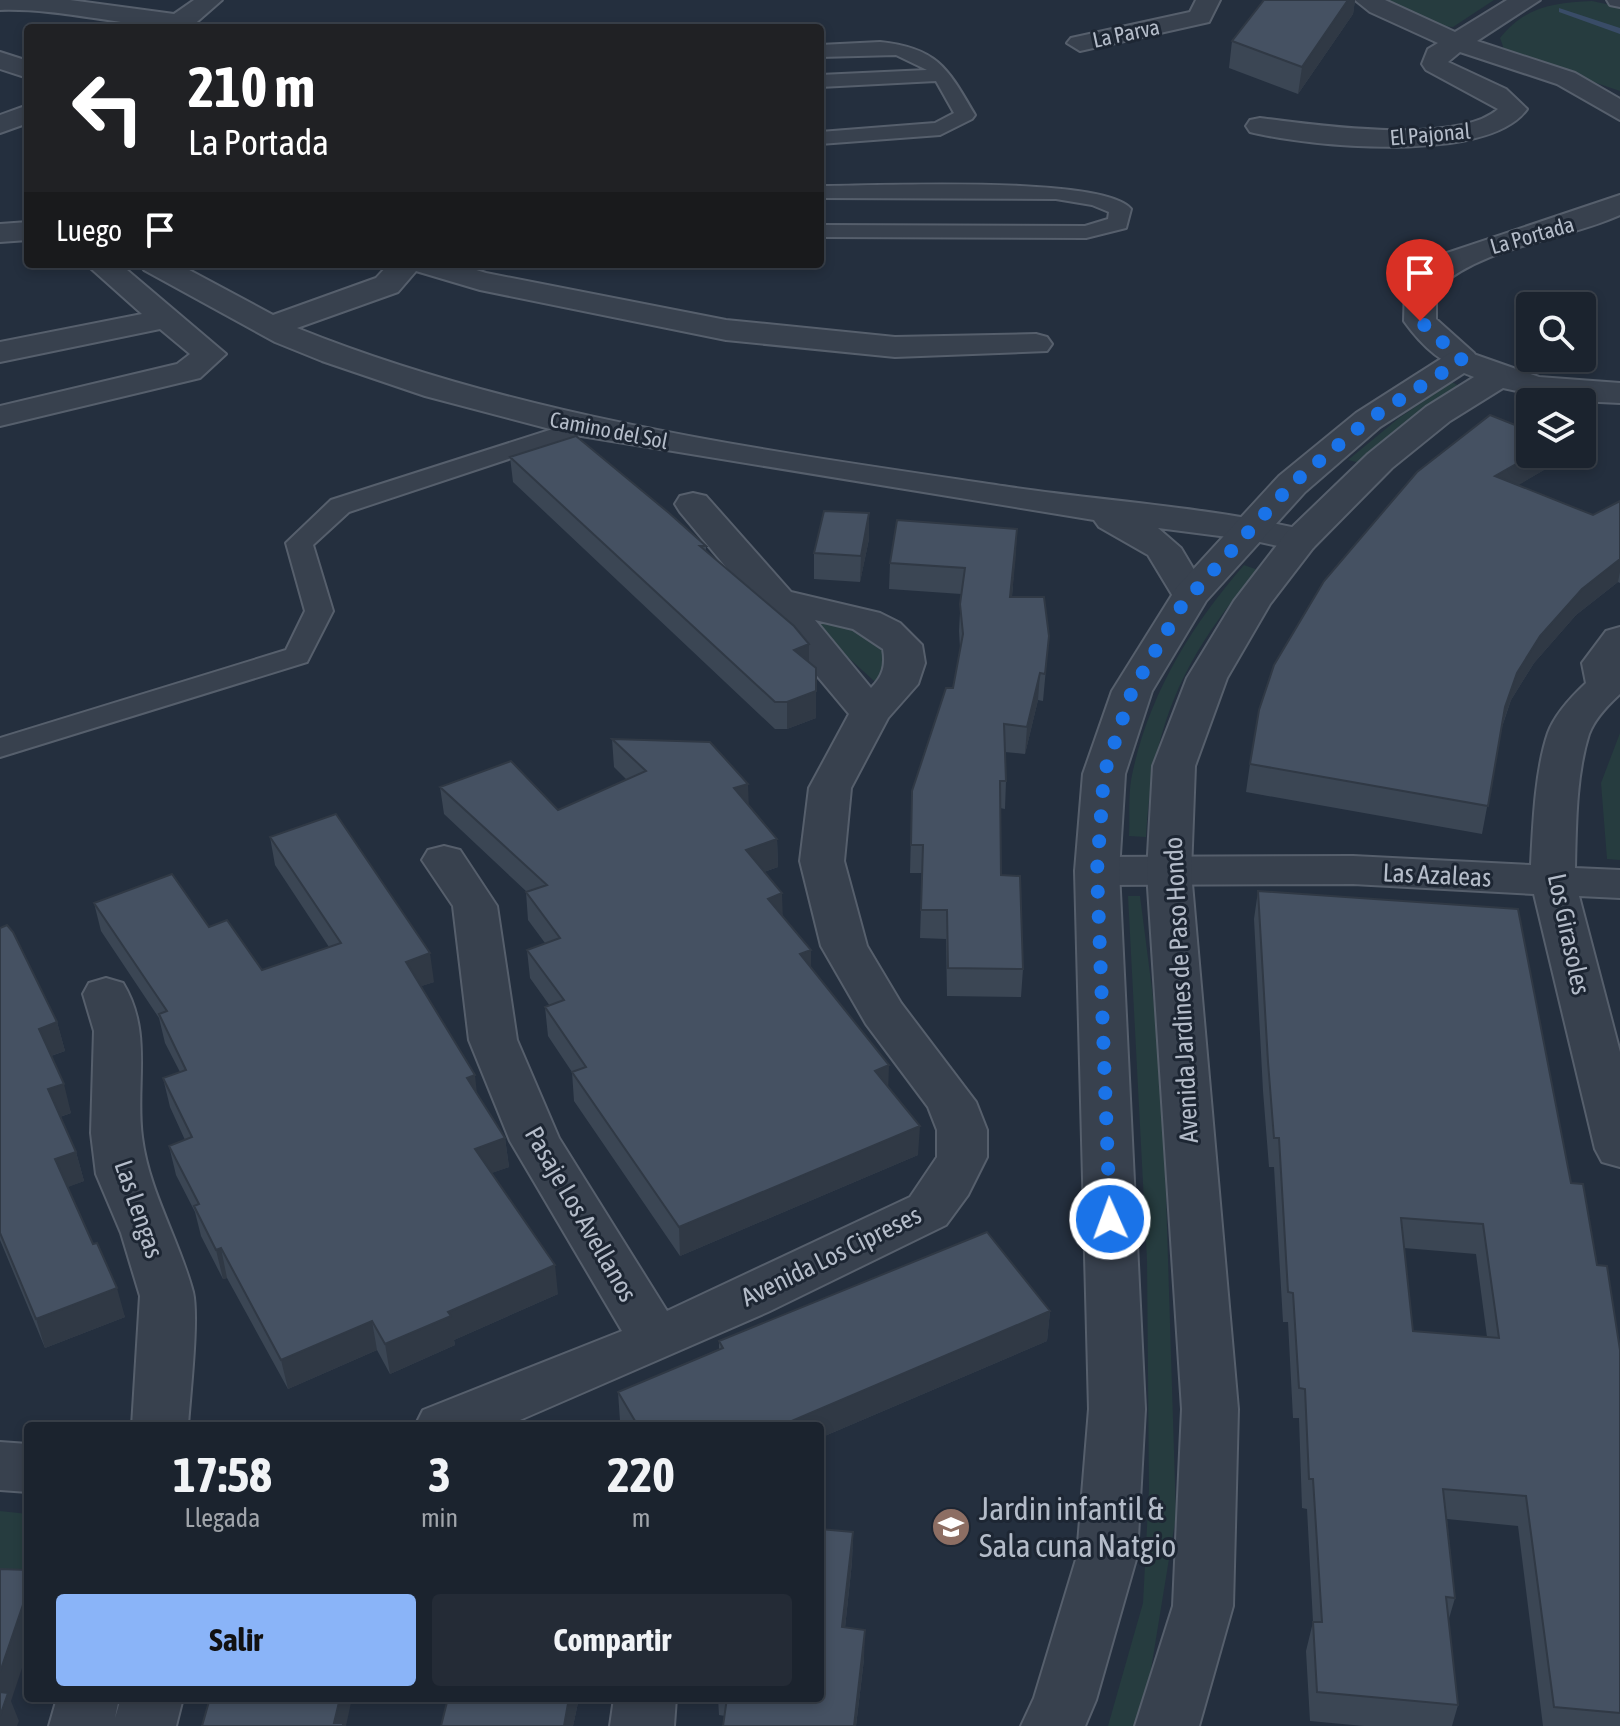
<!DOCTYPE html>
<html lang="es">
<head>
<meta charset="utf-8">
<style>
	:root { --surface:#1b232e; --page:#242b36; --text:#f1f3f6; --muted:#a0a4aa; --line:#39404a; --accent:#8ab4f8 }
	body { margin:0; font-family:"Asap Condensed",sans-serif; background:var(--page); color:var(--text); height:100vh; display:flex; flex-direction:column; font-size:30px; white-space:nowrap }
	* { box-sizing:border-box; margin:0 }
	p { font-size:26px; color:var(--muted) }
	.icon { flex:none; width:44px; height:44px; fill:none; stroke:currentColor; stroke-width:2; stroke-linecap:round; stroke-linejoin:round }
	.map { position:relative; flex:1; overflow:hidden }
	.panel { position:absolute; left:24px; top:1422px; width:800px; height:280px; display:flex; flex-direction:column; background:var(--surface); border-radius:8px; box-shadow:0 4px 12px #0003,0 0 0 2px var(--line) }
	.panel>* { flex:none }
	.banner { position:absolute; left:24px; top:24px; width:800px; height:244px; border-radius:8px; box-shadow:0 4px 12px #0003,0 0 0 2px var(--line); background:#202124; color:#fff; overflow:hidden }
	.fabs { position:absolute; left:1516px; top:292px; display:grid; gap:16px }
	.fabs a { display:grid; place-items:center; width:80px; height:80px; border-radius:8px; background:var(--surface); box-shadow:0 4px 12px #0003,0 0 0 2px var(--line); font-size:40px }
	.pin { position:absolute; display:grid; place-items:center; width:68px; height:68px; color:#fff; margin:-82px -34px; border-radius:50% 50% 50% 0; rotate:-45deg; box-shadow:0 0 8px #0007 }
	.pin .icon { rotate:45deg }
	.me { position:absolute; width:88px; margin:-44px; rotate:358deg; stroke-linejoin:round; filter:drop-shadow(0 0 6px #0008) }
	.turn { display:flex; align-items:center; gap:28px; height:168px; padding:0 32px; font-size:36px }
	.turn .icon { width:104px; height:104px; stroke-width:2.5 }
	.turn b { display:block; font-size:56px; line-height:68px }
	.then { display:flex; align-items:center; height:76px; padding:0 32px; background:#0003; gap:16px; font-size:30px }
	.eta { display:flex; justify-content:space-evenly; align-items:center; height:136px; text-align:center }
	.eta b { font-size:48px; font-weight:700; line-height:56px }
	.action { display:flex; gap:16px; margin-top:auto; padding:16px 32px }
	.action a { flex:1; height:92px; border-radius:8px; background:var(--accent); color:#111; font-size:32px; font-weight:700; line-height:92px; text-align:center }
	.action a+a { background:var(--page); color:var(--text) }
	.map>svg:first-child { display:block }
</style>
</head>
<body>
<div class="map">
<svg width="1620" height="1726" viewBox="0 0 1620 1726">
	<rect width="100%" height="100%" fill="#242f3e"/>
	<path fill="#263c3f" d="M1388,0H1494L1453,27L1436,26Z
		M1592,1L1620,7V91L1505,52L1500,38C1526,6 1553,3 1592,1Z
		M1452,382L1463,388L1360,463L1348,460L1399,418Z
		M1244,565L1258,570C1184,655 1152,724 1146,837L1129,836C1130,817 1128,794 1132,775C1149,694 1191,626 1244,565Z
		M834,621L853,627L893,656L883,689L821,633L820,624Z
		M1620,733V860L1607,859L1601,783Z
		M1128,896H1140L1162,1067L1176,1516L1145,1706L1137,1726H1108L1143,1603L1149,1489L1147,1260Z
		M0,1511L28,1514V1580L0,1581Z"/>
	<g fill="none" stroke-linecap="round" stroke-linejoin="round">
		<path fill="#394c67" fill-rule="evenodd" d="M1559,8L1620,28V34L1559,12Z"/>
		<defs>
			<path id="service" d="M880,42C938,48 948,69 975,115L972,119L940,135L820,144V132L935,123L954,113L936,81L820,87V75L927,70L896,55L820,57V45Z
				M820,186C872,186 1104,175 1131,209L1126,228L1086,238L820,237V225L1085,226L1108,219L1109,212L1092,205L1056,199L820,198Z
				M581,420L590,422L593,427L590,432L349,512L313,545L333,611L307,662L0,757V738L286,650L305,611L286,543L331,500Z"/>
			<path id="minor" d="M0,0H70L174,14L194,0H222L190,28C127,28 64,8 0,10Z
				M1196,0H1220L1209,22L1080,51L1067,43L1071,38L1190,12Z
				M1355,0H1385L1455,32L1507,0H1540L1477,41L1575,73L1620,99V120L1557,84L1460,52L1448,62L1506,89L1527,109C1489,164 1310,147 1250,132L1246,126L1250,120L1260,118C1315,125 1456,146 1498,109L1426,70L1422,64L1428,49L1438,43L1370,12Z
				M1607,0H1620V7L1610,5Z
				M0,52L28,61V78L0,69Z
				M28,105V123L0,133V115Z
				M1620,195V215C1560,242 1487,244 1436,289V319L1474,353L1478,360L1474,367C1447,373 1419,342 1404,321L1405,286L1444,254Z
				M28,222V240L0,242V224Z
				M86,264H120L226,354L200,378L0,426V406L177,364L190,354L160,329L0,362V342L142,314Z
				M140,264H178L273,315L376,278L389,264H457L486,273L726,320L895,337L1036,334L1047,337L1052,344L1047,351L895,357L726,340L480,290L416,271L398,292L297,328C524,419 768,451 1009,487C1110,502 1213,507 1313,532L1318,540L1313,548L1300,551L1251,540L1158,528L1181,548L1209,595L1203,603L1190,606L1177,603L1148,555L1099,527L1094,520L569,434L425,396L322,361L275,342L144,270Z
				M693,493L706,496L791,592L880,613L900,623L922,645L925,663L918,684L888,718L851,788L844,861L867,946L901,1003L976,1102L987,1130V1157L968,1195L946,1225L768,1312L506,1426H415L423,1410L622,1331L510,1141L469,1040L453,906L422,860L428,850L444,846L460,850L497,906L517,1040L559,1138L667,1311L910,1197L937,1157V1130L928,1107L866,1024L821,946L800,861L809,788L849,714L680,512L675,504L680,496ZM815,620L853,629L883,649C886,665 883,676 871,688Z
				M1620,627V694C1608,705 1595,718 1589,734C1576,775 1576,825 1575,868L1620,870V898L1579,896L1620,1052V1167L1602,1162L1595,1149L1534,894L1353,884L1097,885L1081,881L1075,871L1081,861L1097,857L1353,856L1531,865C1533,825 1535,771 1548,733C1555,714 1571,697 1586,683L1582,663L1606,631Z
				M106,978L123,983C153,1032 135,1084 142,1137C149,1192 179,1239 193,1292C199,1318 190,1395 188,1426H132L140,1296L121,1233L96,1174L91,1133L94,1031L83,994L89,983Z
				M0,1442L28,1444V1492L0,1490Z
				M57,1698H119L115,1718L121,1698H183L176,1726H49Z
				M614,1698H676L674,1726H610Z"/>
			<path id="tertiary" d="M1462,350L1539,377L1620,383V403L1558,400L1503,388L1450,421L1392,468L1313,548L1270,604L1227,678L1195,766L1191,872L1238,1409L1233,1606L1199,1726H1135L1173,1606L1182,1409L1147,872L1153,766L1187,678L1234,601L1287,532L1368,454L1426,407L1474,377L1464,373L1380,427L1305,492L1206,601L1152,691L1125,774L1119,871L1145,1409L1137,1556L1096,1700L1085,1726H1021L1034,1698L1077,1556L1089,1409L1075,871L1083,774L1112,691L1177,587L1279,476L1356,413L1450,353Z"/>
		</defs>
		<use href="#service" stroke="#565f6c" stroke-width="4"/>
		<use href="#minor" stroke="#565f6c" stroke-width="4"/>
		<use href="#tertiary" stroke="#565f6c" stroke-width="4"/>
		<use href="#service" fill="#38414e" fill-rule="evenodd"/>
		<use href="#minor" fill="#38414e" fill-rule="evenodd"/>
		<use href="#tertiary" fill="#38414e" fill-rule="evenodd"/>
	</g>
	<path fill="#3b4654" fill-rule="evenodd" d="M1264,0H1355L1353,14L1298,94L1229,68L1232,41Z
		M1530,454H1552L1549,467L1518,485L1593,515L1620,501V583L1618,582L1576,615L1534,663L1511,700L1502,727L1482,834L1246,792L1250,764Z
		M510,457L706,546V551L809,663L816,718L787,729H775L513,482Z
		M1017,529L1012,597L1049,636L1043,701L1038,700L1025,754L1005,752L1006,781L1005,809L1000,808L1001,875L1023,969L1021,997L947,996L946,939L920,938L922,873H910L912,791L953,688L960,648L959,631L961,594L889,589L890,563Z
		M869,539L860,582L814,579V553Z
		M612,739L749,806L777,839L778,867L764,872L783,916L811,968L888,1088L918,1155L680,1256L574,1101L572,1072L548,1036L545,1007L550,1006L530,978L527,950L545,943L528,920L526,892H527L444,814L440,787L558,810L627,780L614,767Z
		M270,837L434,982L421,986L477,1093L505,1138L509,1167L491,1173L558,1294L454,1340L455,1345L390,1374L377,1350L288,1389L227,1278L223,1279L201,1236L195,1212L176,1175L169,1146L185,1140L170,1107L163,1078L180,1072L165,1043L159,1018L101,931L94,903L262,970L329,947L275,865Z
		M1258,891L1571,1183L1597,1265L1620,1350V1726H1543L1518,1526L1447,1519L1455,1598L1448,1622L1458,1705L1452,1726H1364L1310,1721L1306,1651L1313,1622L1307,1509L1302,1508L1299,1418H1293L1288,1322H1283L1274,1167H1269L1263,1091L1254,919ZM1404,1248L1476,1254L1487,1337L1413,1331Z
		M0,928L57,1022L65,1051L51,1056L71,1113L60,1117L76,1152L84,1181L67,1187L125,1317L45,1348L0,1240Z
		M1050,1311L1047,1341L820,1438V1426H623L620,1421L618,1392L719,1349V1341Z
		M853,1532L852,1562L845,1628L864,1659L856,1726H723L725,1716L719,1715L718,1698H820Z
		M440,1698H579L573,1726H441L447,1703L441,1702Z"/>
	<path fill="#303945" d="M1348,0H1355L1353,14L1298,94L1302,67Z
		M1534,454H1552L1549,467L1490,502L1495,476Z
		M869,513V539L860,582L861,556Z
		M1017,529L1016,555L1009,624L1010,597Z
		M1620,559V572L1618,582L1576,615L1534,663L1511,700L1499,734L1505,707L1517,673L1540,636L1582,589Z
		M809,644V671L794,650Z
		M1040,673L1038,700L1025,754L1027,727Z
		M816,691V718L787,729V702Z
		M748,784L749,811L734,788Z
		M777,839L778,867L746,878V850Z
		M782,893L783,922L768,899Z
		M811,950V979L800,954Z
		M430,953L434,982L410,990L406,962Z
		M57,1022L65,1051L47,1057L39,1029Z
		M889,1065L888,1094L875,1071Z
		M475,1075L478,1104L467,1078Z
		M64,1084L71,1113L56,1118L48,1089Z
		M920,1126L918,1155L680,1256L679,1227Z
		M505,1138L509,1167L478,1178L475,1149Z
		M76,1152L84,1181L63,1189L55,1159Z
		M221,1248L227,1278L223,1279L216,1250Z
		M555,1265L558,1294L454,1340L455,1345L390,1374L385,1344L448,1312Z
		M117,1288L125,1317L45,1348L36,1319Z
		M1050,1311L1047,1341L820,1438V1426H780Z
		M372,1321L377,1350L288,1389L281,1360Z
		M853,1532L852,1562L842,1656V1627Z
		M28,1590V1650L11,1701L19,1721L17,1726H0V1672Z
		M865,1630L864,1659L856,1726H854Z
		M340,1698H352L346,1726H335L334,1723Z
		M569,1698H579L573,1726H564Z"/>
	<path fill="#455162" stroke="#303945" stroke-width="2" fill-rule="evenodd" d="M1264,0H1348L1302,67L1232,41Z
		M1490,415L1530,431V454H1534L1495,476L1593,515L1620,501V559L1582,589L1540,636L1517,673L1505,707L1488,806L1250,764L1259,710L1274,665L1324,581L1417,472Z
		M576,436L669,513L706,546H700L794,626L809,644L794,650L816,668V691L787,702H775L510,457Z
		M824,511L869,513L861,556L814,553Z
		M897,520L1017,529L1010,597H1044L1049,636L1045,674L1040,673L1027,727L1004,724L1006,781H1000L1001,875L1020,876L1023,969L948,968L947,910H921L923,845H911L912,791L946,688H953L963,634L960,604L965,568L890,563Z
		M612,739L710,742L748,784L734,788L777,839L746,850L782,893L768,899L811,950L800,954L889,1065L875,1071L920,1126L679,1227L572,1072L586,1067L545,1007L564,1000L527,950L560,938L526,892L547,885L440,787L511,761L558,810L646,771Z
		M336,814L430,953L406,962L475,1075L467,1078L505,1138L475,1149L555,1265L448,1312L451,1316L385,1344L372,1321L281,1360L221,1248L216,1250L194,1206L199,1204L169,1146L192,1137L163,1078L186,1070L159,1014L167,1011L94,903L172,874L209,927L227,920L262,970L341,943L270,837Z
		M1258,891L1518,909L1571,1183L1583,1184L1597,1265L1607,1266L1620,1350V1713L1554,1707L1526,1496L1443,1489L1455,1598L1446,1597L1458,1705L1317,1692L1313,1622H1322L1313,1479H1309L1305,1389L1299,1388L1293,1293L1288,1292L1279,1138H1274L1268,1062ZM1401,1218L1483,1224L1499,1338L1413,1331Z
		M7,925L13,932L57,1022L39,1029L64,1084L48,1089L76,1152L55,1159L93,1244L97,1243L117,1288L36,1319L0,1233V928Z
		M987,1232L1050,1311L780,1426H638L618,1392L723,1348L719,1341Z
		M820,1529L853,1532L842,1627L865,1630L854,1726H723L727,1698H820Z
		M0,1569L28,1570V1590L0,1672Z
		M0,1692L8,1693L0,1716Z
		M210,1698H340L334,1723H343V1726H202Z
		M448,1698H569L564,1726H441Z"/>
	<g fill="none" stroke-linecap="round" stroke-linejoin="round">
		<path stroke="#1a73e8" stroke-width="14" stroke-dasharray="0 25.2" d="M1110,1219L1097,871L1104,774L1132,691L1182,605L1292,484L1368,420L1462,360L1420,321"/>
	</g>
	<defs>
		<symbol id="school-disc" viewBox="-11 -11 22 22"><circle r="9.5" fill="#8d6e63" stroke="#1d2633"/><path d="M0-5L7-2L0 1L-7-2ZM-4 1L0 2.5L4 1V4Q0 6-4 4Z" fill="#fff"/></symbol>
	</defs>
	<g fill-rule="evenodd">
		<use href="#school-disc" x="929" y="1505" width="44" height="44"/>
	</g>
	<g text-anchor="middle" stroke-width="6" stroke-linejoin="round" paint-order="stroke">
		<g font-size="22" fill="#b4bcc9" stroke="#1d2633">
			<text transform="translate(1126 33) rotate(-12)" y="8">La Parva</text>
			<text transform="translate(1430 134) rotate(-5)" y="8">El Pajonal</text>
			<text transform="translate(1532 235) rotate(-16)" y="8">La Portada</text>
			<text transform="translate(609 430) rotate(11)" y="8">Camino del Sol</text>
		</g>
		<g font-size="26" fill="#b4bcc9" stroke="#1d2633">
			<text transform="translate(1437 875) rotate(3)" y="9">Las Azaleas</text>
			<text transform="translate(1569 934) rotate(78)" y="9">Los Girasoles</text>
			<text transform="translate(1181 990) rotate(-93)" y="9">Avenida Jardines de Paso Hondo</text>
			<text transform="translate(139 1209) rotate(71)" y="9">Las Lengas</text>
			<text transform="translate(581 1214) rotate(60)" y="9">Pasaje Los Avellanos</text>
			<text transform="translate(831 1256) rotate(-26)" y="9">Avenida Los Cipreses</text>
		</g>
		<g font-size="32" fill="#b4bcc9" stroke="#1d2633" text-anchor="start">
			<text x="979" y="1520">Jardin infantil &amp;<tspan x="979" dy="37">Sala cuna Natgio</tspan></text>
		</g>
	</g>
</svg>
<div class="fabs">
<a><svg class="icon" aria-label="search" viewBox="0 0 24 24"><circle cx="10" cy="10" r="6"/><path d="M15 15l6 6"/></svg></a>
<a><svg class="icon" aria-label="layers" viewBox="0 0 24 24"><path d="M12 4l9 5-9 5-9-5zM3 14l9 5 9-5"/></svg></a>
</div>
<div class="pin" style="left:1420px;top:321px;background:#d93025"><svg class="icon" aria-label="arrive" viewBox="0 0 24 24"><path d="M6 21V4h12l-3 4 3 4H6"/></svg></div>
<svg class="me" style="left:1110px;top:1219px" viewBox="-20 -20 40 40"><circle r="17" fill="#1a73e8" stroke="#fff" stroke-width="3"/><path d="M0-11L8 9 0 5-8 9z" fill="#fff"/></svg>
<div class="banner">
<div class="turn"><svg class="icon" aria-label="left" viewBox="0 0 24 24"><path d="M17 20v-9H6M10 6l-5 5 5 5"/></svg><div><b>210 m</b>La Portada</div></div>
<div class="then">Luego<svg class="icon" aria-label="arrive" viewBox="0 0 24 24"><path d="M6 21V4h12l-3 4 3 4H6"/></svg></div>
</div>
<section class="panel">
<div class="eta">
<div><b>17:58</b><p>Llegada</p></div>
<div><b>3</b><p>min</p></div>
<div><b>220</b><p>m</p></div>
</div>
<div class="action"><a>Salir</a><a>Compartir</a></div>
</section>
</div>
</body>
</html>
